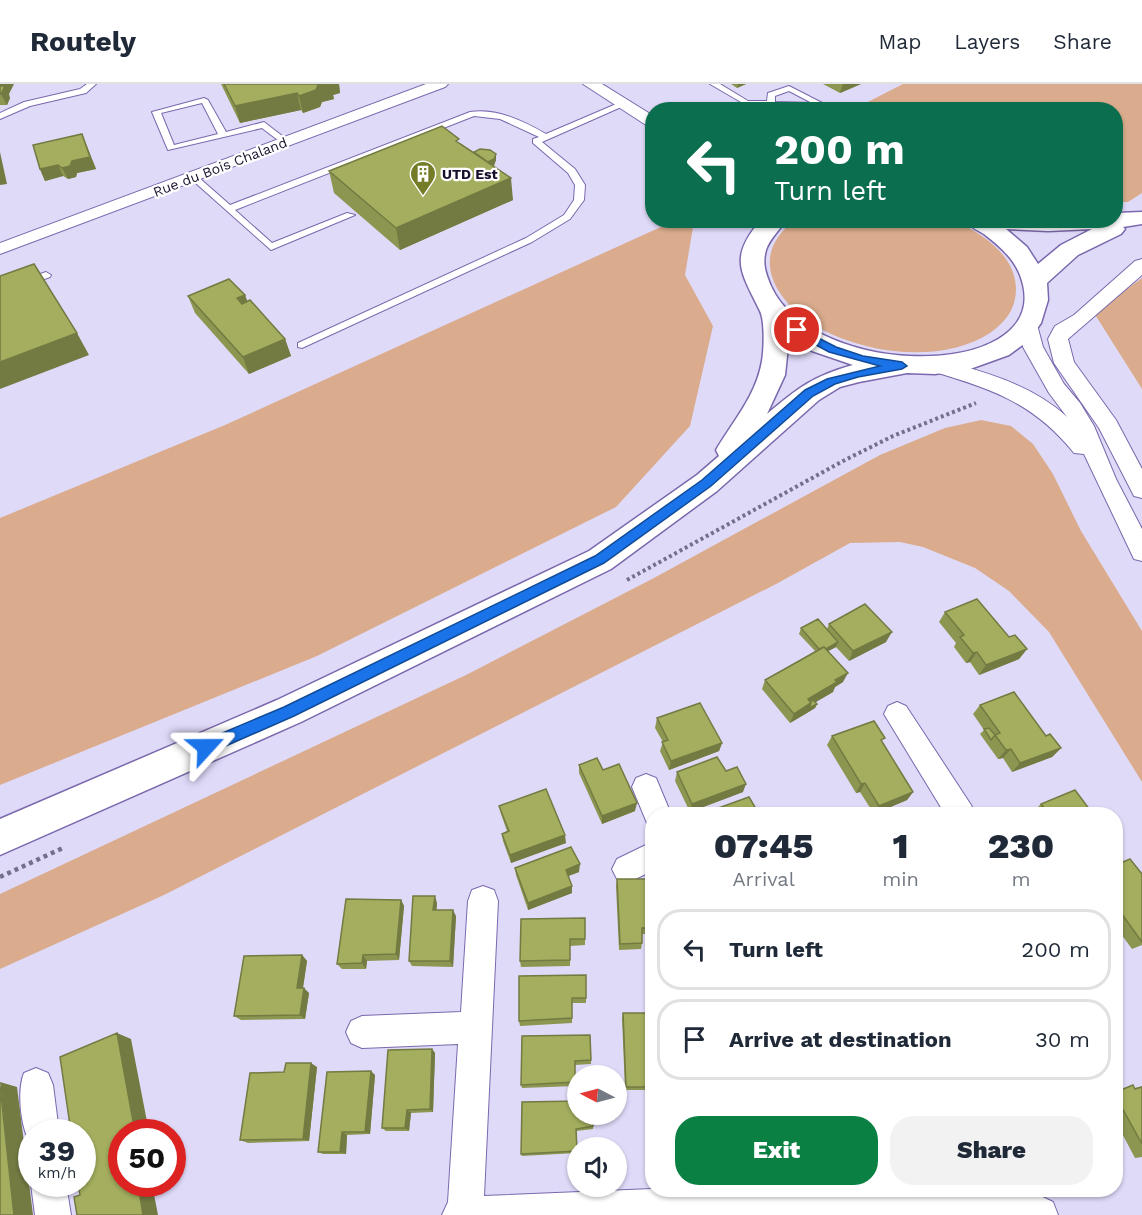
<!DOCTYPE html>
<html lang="en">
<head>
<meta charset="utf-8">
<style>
	:root { --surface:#fff; --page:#f2f2f3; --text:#1f2937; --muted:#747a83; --line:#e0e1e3; --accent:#0b8043 }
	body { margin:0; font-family:"Work Sans",sans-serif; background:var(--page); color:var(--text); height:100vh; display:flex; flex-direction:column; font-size:22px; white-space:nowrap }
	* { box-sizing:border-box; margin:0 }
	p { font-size:20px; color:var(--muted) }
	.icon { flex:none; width:33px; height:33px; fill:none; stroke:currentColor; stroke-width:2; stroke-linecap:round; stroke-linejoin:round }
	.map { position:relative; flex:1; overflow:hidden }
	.drawer { position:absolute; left:645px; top:723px; width:478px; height:390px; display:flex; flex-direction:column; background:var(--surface); border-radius:24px; box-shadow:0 2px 4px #0004 }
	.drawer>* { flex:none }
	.guide { position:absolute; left:645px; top:18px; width:478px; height:126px; border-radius:24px; box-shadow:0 2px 4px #0004; background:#0b6e4f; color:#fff; overflow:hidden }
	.needle { width:39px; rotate:276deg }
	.buttons { position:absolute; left:567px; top:981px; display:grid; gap:12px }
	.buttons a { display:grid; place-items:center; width:60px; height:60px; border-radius:50%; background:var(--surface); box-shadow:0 2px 4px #0004; font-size:30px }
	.speed { position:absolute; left:18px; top:1035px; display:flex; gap:12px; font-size:30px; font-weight:700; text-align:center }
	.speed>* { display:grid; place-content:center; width:78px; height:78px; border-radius:50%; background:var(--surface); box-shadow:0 2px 4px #0004; line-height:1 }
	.speed small { font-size:15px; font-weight:400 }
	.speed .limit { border:9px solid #d22; background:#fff; color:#111 }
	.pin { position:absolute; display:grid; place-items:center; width:51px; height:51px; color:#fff; margin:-26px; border:3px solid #fff; border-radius:50%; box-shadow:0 2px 6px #0007 }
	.me { position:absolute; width:66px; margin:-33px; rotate:66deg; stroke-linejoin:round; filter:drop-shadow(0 0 4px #0008) }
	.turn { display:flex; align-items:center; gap:21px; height:126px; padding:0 30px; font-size:27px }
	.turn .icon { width:78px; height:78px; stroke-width:2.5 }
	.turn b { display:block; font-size:42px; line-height:51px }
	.eta { display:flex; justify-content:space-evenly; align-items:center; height:102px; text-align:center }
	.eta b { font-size:36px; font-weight:800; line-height:42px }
	.button { display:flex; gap:12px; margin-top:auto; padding:12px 30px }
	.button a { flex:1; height:69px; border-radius:24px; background:var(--accent); color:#fff; font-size:24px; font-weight:800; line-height:69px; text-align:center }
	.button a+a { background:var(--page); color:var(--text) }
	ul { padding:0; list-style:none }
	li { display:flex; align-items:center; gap:18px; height:81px; margin:0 12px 9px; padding:0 18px; border:3px solid var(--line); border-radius:24px }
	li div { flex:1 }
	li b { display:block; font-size:22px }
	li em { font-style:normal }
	header { display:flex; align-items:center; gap:36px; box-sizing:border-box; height:84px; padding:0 30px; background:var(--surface); border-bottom:2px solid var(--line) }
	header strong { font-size:28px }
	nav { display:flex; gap:33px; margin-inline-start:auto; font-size:21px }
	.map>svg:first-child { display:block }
</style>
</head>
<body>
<header>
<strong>Routely</strong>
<nav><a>Map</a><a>Layers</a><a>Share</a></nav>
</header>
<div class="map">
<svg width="1142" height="1131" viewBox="0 0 1142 1131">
	<rect width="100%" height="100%" fill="#e0daf9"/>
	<path fill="#daac8d" d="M903,0H1142V109L1128,118H1116V26L854,25Z
		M795,136L955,137C982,149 1015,171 1016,204C1016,224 1007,237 990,249C944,279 871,271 823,246C779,223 744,174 795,136Z
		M674,137H689L693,143L685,191L713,242L690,342L616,423L317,572L0,701V434L225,341Z
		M1142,194V305L1094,229Z
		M981,336L1011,342L1033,360L1053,390L1081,447L1142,547V698L1049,548L1009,507L975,484L923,463L900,458L850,459L778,499L164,811L0,885V810L468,590L652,495L880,371L945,344Z"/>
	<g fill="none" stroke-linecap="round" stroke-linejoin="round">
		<defs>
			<path id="lane" d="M87,0H96L86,9L30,22L0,35V29L24,18L80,5Z
				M710,0H720L748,17H767L768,9L789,2L828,22L824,24L746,21ZM789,7L812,19L775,18V12Z
				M204,14L208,16L226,48L264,38L290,58L283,60L262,44L168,66L152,28ZM202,19L218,50L174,61L161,29Z
				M621,18L628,20L542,58L575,85L585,101L584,116L570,135L532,158L302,264L298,263V259L526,154L564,131L574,116L575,101L568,89L533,59V55L539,53L500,35L474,32L235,126L272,159L347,129L355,131L271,166L190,94L197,92L230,121L470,28C497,24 523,37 546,50Z
				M46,188L51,191L50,193L0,211V204Z"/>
			<path id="street" d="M426,0H448L445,3L0,170V159Z
				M583,0H602L652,31V43L646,41Z
				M1142,175V191L1068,255L1074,278L1116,336L1142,385V414L1134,412L1099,344L1054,279L1048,255L1055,242L1074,231L1135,177Z
				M1029,235L1036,237L1043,263L1064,300L1080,319L1094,342L1116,395L1142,445V477L1134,475L1084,370L1074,369C1034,319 990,304 931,287L928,282L931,277L938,275C984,288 1031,300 1067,333L1049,309L1023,263L1019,241L1022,237Z
				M897,618L906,622L971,721L975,730H945L884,630L888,622Z
				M646,690L656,694L671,730H652V742L647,739L632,703L636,694Z
				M652,758V787L627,799L617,795L612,785L617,775Z
				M483,802L494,806L498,817L484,1112L652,1105L1028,1106L1053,1118L1058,1131H442L448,1118L458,960L362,964L351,959L346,948L351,937L362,932L461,928L468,817L472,806Z
				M36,984L48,989L53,1001L59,1048H32V1061C20,1046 17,1006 24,989Z
				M31,1100H66L71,1131H35Z"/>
			<path id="secondary" d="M1142,128V140L1123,143L1125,145L1121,150L1078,171L1047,199L1048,216L1041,239L1028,257L1009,271L970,285L935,290L907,289L859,298L840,303L819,316L717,407L611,485L301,638L0,771V735L277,616L589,467L697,391L719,372L716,366C733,337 756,312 762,277C764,265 765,237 760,227C741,188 728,174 761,136H786C779,147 770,154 766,166C762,180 766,190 771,202C814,298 1061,297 1020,191C1013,173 998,161 984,150C977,146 970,143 966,136H1116V129ZM1006,145L1048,147L1092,145L1061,161L1038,180L1027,163ZM789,253L812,267L853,281C813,292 798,304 767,330L785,291Z"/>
		</defs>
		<use href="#lane" stroke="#7a68ad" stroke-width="2"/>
		<use href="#street" stroke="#7a68ad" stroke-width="2"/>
		<use href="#secondary" stroke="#7a68ad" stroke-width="3"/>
		<path stroke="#766f8b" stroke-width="4" stroke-dasharray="3 3" stroke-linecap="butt" d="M627,496L843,377L893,352L976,319"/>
		<path stroke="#766f8b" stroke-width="4.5" stroke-dasharray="4 4" stroke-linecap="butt" d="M0,793L65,763"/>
		<use href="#lane" fill="#fff" fill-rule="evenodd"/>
		<use href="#street" fill="#fff" fill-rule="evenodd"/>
		<use href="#secondary" fill="#fff" fill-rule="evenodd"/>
	</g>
	<path fill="#8d9651" d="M0,0L10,14L7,21H0Z
		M221,0H339L340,9L333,11L334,15L322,18L320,23L303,29L301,26L240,39Z
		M731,0H746L737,4Z
		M823,0H861L840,9Z
		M82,50L96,85L77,89L76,93L68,95L63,92L45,97L40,85Z
		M460,59L474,68L496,70V76L494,82L513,116L400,166L334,109L329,87Z
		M245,211L247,217L285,255L291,272L249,290L195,229L188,212Z
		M945,528L1009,553L1027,565L1019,575L979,591L970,578L966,579L954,563L956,559L939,538Z
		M829,540L886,558L849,577L836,563L828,567L843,598L835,603L833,608L815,618L817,620L815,624L790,639L762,605L765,596L815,567L799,550L801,544L827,545Z
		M980,621L1046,652L1061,664L1052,673L1012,688L1003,674L998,675L980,650L984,646L973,630Z
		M657,634L722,659L719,667L669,686L660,667L663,658L655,644Z
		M832,652L882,659L913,708L907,716L874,730L860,708L856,709L827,661Z
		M579,681L603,686L635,727L602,740L579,689Z
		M726,687L743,708L690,728L675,697L677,688Z
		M1041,720L1093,730H1035L1033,728Z
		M499,722L566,759L511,779L503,757L502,750L507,747L501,730Z
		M1116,781L1142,790V861L1132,865L1116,843Z
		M515,784L579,788L568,792L572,809L528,826L516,791Z
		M617,795H652V850H642V859L641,865L619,866L616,802Z
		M401,816L404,822L399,876L367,877L366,885H342L337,880Z
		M437,819L436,826L456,832L453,883L412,882L409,877Z
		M521,835L585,855V861L570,862V882L521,883L520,877Z
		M302,871L307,877L303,904L309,909L305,935L241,936L234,932Z
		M519,892L586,914V919H572V939L520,942L519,937Z
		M623,929L647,946L652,945V1006H625L622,934Z
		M522,952L591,976V980L575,981V1002L522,1004L521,1001Z
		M432,965L435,969L433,1028L411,1029L409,1047H386L382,1044Z
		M317,983L309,1057L248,1059L240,1056L284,988Z
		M375,991L370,1050L347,1051L346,1070H323L318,1068Z
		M1133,1001L1135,1004L1142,1002V1073L1135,1074L1116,1038V1007Z
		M522,1018L593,1042V1045L576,1047L577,1069L522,1072L521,1070Z"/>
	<path fill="#737a42" d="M3,0H14L9,10L10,14L7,21L1,10V2Z
		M322,0H339L340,9L333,11L334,15L322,18L320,23L303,29L299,12L318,1Z
		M738,0H746L737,4Z
		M843,0H861L840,9Z
		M297,9L301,26L240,39L235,22Z
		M82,50L96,85L77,89L76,93L68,95L62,84Z
		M0,68L7,100L0,101Z
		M496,70V76L494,81L488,84V78Z
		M58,81L63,92L45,97L40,85Z
		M511,94L513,116L400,166L396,144Z
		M245,211L251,228L237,214Z
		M77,249L89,271L0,305V278Z
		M285,255L291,272L249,290L243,273Z
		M892,548L886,558L849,577L853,567Z
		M838,558L836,563L819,572L821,567Z
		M1027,565L1019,575L979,591L986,581Z
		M977,568L970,578L966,579L973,569Z
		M848,589L843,598L835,603L833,608L811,621L807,629L790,639L794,630L808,615L835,596Z
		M817,620L815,624L807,629L809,624Z
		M722,659L719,667L669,686L671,677Z
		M1061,664L1052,673L1012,688L1020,679Z
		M1011,665L1003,674L998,675L1006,666Z
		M865,699L860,708L856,709L861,700Z
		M746,700L743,708L690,728L692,720Z
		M913,708L907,716L874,730L879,722Z
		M637,719L635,727L602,740V732Z
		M565,751L566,759L511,779L510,771Z
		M580,780L579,788L566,793V786Z
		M572,802V809L528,826V819Z
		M435,812L437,819L436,833L433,826Z
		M401,816L404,822L399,876L396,870Z
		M453,826L456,832L453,883L450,877Z
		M302,871L307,877L302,909L297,904Z
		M363,871L367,877L366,885L362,879Z
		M304,904L309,909L305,935L300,931Z
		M117,949L131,955L149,1048H135Z
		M432,965L435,969L433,1028L430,1025Z
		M311,979L317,983L309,1057L303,1055Z
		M371,987L375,991L370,1050L365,1048Z
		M0,998L17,1003L33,1131H14Z
		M407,1026L411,1029L409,1047L405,1044Z
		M342,1048L347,1051L346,1070L340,1068Z
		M138,1100H152L158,1131H143Z"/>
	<path fill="#a4ae5e" stroke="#737a42" stroke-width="1.5" d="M0,0H3L1,2H5L1,10H0Z
		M224,0H322L318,1L316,6L299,12L297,9L235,22Z
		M442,42L459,55L456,57L511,94L396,144L329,87Z
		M82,50L90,73L72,77L70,82L62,84L58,81L40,85L33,61Z
		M480,65L490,66L496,70L494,75L488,78L474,68Z
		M34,180L77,249L0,278V192Z
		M229,195L245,211L237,214L242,220L250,216L285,255L243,273L188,212Z
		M977,515L1009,553L1015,551L1027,565L986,581L977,568L973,569L960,553L964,551L945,528Z
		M865,520L892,548L853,567L829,540Z
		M818,535L838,558L826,565L824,563L819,565L801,544Z
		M824,563L848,589L835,596L837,598L808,615L811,619L794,630L765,596Z
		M1014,608L1046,652L1050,650L1061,664L1020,679L1011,665L1006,666L995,651L1000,649L980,621Z
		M813,616L817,620L809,624L811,619L810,618Z
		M700,619L722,659L671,677L662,658L668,656L657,634Z
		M874,637L885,654L881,656L913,708L879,722L865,699L861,700L832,652Z
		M989,644L995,651L991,656L984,645Z
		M717,673L726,687L737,683L746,700L692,720L677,688Z
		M597,674L603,686L619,680L637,719L602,732L579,681Z
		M546,705L565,751L510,771L502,750L509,747L499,722Z
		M1075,706L1093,730H1049L1041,720Z
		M749,713L759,730H702Z
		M571,763L580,780L566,786L572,802L528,819L515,784Z
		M1130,775L1142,790V858L1116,822V781Z
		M617,795H652V844H642V859L620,860Z
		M413,812H435L433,826H453L450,877H409Z
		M346,815L401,816L396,870L363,871L362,879L337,880Z
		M585,834V855H570V876L520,877L521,835Z
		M302,871L297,904H304L300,931L234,932L244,872Z
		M586,891V914H572V934L519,937V892Z
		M623,929H646L647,946L652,945V1003H626Z
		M117,949L135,1048H122V1100H138L143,1131H77L74,1113L80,1111L78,1100H82V1048H71L60,973Z
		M590,951L591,976L575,977V998L521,1001L522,952Z
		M432,965L430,1025L407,1026L405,1044H382L388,966Z
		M286,979H311L303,1055L240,1056L250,989L284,988Z
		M371,987L365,1048H342L340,1068H318L327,988Z
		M1133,1001L1135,1005L1142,1003V1060L1116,1013V1008Z
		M0,1002L14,1131H0Z
		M578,1017V1030H593V1042L576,1045L577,1067L521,1070L522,1018Z"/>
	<path fill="#1a73e8" stroke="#114b97" stroke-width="1.5" d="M797,243L836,263L863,272L902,278L907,282L902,285L858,293L835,300L813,312L711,402L604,479L294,632L212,668L206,670L201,668L199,663L201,658L284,623L595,472L702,396L805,306L827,295L880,282L829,268L794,249V244Z"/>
	<defs>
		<symbol id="building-pin" viewBox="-11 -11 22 30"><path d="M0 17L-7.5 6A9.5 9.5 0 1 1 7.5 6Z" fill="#747c28" stroke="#fff"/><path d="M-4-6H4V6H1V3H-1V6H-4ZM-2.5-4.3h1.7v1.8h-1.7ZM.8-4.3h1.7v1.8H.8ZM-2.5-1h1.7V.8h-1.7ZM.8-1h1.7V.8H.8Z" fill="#fff"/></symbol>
	</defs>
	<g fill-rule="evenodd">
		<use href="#building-pin" x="408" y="75" width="30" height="40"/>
	</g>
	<g text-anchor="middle" stroke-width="4.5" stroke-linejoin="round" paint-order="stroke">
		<g font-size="14" fill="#19112c" stroke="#fff">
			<text transform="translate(220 83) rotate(-21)" y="5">Rue du Bois Chaland</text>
		</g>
		<g font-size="14" font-weight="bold" fill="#19112c" stroke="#fff" text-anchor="start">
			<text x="442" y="95">UTD Est</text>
		</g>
	</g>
</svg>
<div class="buttons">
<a><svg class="needle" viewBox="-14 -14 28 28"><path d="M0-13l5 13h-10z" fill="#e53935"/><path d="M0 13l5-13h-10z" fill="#747a83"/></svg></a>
<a><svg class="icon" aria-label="sound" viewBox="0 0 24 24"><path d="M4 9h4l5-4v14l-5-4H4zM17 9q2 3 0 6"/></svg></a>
</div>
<div class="speed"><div>39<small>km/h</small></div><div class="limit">50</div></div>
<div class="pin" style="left:797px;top:246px;background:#d93025"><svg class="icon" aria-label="arrive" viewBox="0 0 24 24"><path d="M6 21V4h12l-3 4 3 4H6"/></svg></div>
<svg class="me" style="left:206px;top:663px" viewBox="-20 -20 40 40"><path d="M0-17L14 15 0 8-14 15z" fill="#1a73e8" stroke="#fff" stroke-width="4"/></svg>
<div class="guide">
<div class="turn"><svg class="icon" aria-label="left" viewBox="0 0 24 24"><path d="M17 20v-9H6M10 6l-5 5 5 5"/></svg><div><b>200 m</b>Turn left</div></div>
</div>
<section class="drawer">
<div class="eta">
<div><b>07:45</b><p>Arrival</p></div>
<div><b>1</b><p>min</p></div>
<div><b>230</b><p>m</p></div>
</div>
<ul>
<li><svg class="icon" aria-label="left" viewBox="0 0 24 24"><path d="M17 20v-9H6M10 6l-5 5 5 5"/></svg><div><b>Turn left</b></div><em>200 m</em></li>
<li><svg class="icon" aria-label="arrive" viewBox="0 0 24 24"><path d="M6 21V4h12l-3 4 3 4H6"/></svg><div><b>Arrive at destination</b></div><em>30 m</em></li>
</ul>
<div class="button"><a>Exit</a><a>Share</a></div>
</section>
</div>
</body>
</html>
